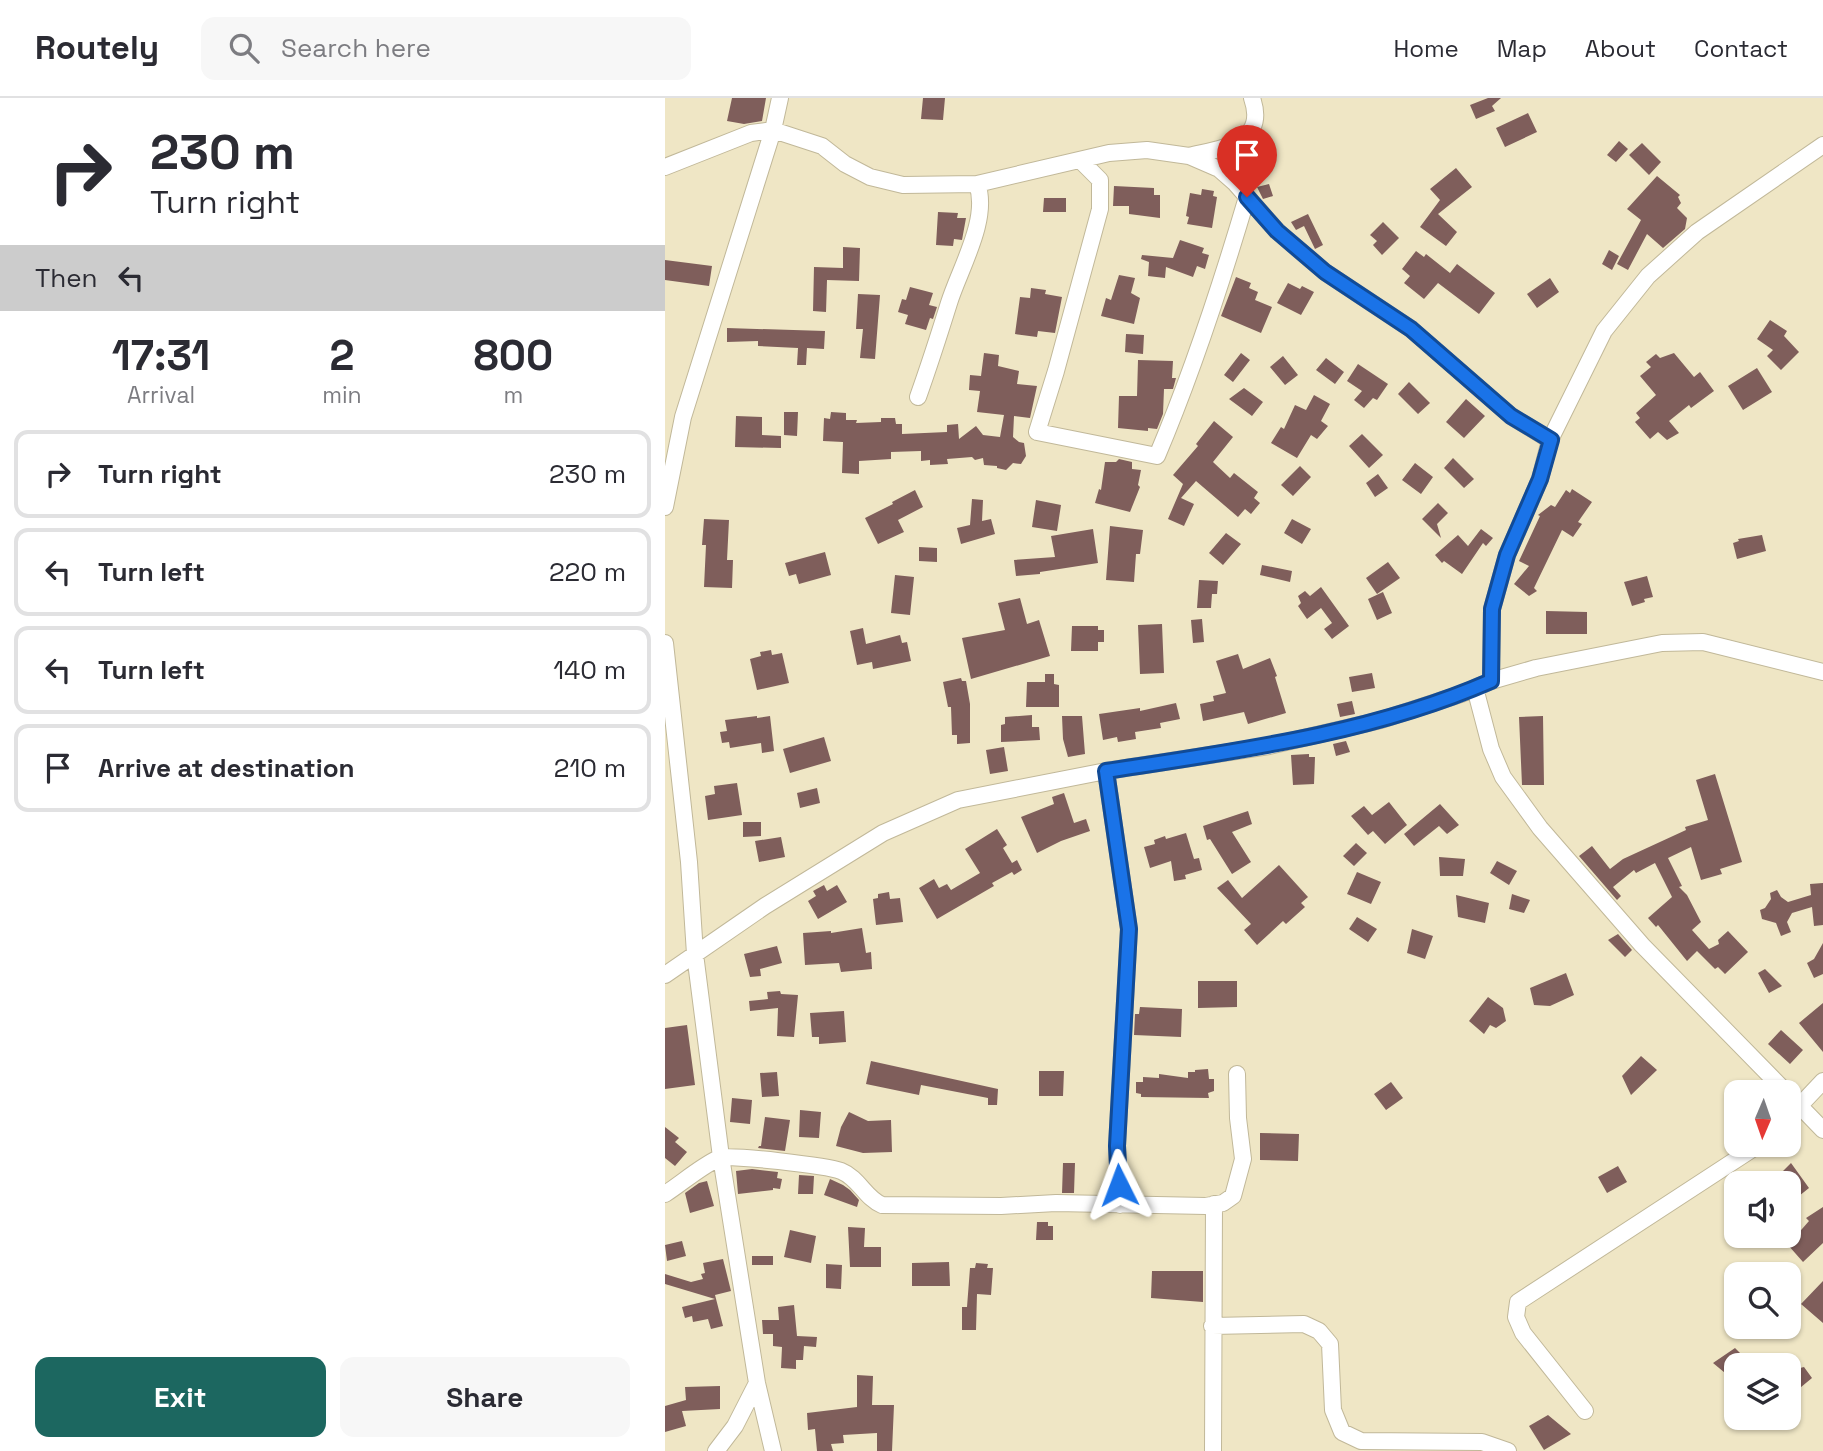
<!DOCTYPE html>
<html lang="en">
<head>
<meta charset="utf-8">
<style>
	:root { --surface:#fff; --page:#f7f7f7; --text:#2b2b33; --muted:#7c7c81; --line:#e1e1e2; --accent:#1c6760 }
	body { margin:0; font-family:"Space Grotesk",sans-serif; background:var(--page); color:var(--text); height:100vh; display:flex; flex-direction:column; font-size:26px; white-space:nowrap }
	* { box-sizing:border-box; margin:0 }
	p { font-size:23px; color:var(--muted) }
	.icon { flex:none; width:38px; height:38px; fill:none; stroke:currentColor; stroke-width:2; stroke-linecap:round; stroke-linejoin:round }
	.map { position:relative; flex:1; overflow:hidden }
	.panel { display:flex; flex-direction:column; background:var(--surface); width:665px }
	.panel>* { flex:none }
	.top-card { background:#fff; color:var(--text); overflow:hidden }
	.needle { width:46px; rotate:182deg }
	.buttons { position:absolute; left:1059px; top:982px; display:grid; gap:14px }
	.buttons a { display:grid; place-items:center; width:77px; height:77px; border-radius:14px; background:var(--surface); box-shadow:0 2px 5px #0004; font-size:35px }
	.pin { position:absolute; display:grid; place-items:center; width:60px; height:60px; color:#fff; margin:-72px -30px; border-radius:50% 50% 50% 0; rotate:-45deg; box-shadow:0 0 7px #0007 }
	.pin .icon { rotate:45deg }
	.me { position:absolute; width:77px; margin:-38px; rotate:357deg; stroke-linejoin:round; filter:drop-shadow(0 0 5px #0008) }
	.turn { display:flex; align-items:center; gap:24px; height:147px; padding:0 35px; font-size:32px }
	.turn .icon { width:91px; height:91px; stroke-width:2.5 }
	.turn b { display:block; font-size:49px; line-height:60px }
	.then { display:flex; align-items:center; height:66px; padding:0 35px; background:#0003; gap:14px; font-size:26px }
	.eta { display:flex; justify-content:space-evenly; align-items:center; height:119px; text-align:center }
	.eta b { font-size:42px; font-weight:800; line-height:49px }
	.cta { display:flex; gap:14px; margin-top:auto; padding:14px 35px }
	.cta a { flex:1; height:80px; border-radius:14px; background:var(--accent); color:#fff; font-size:28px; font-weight:800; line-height:80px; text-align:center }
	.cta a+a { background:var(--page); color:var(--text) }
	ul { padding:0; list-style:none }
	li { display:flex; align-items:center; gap:21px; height:88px; margin:0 14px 10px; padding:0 21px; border:4px solid var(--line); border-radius:14px }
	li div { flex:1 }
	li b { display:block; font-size:26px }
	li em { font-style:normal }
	header { display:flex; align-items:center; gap:42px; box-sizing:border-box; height:98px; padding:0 35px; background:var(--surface); border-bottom:2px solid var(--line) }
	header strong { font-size:33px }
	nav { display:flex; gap:38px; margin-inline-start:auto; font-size:24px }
	.search { width:490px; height:63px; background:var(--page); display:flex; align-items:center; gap:18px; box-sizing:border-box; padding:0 24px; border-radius:14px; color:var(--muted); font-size:26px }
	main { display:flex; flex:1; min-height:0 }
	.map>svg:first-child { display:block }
</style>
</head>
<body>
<header>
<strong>Routely</strong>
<div class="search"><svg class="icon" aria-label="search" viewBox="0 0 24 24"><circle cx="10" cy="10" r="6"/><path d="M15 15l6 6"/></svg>Search here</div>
<nav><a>Home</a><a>Map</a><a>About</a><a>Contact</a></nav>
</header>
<main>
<section class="panel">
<div class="top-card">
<div class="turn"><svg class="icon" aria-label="right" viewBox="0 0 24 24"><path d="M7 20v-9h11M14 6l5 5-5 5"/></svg><div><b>230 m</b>Turn right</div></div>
<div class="then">Then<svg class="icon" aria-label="left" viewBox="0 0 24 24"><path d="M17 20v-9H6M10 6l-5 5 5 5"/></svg></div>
</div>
<div class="eta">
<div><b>17:31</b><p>Arrival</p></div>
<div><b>2</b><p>min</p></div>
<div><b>800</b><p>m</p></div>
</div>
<ul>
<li><svg class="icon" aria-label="right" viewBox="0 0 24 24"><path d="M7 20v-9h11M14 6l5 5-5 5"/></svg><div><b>Turn right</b></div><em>230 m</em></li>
<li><svg class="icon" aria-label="left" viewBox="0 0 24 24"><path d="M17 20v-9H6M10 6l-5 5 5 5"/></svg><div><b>Turn left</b></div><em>220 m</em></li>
<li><svg class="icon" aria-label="left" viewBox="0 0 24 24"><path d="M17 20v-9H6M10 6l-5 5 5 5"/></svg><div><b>Turn left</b></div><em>140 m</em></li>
<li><svg class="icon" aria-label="arrive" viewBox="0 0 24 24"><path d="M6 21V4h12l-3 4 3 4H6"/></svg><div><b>Arrive at destination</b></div><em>210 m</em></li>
</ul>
<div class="cta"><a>Exit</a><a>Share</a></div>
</section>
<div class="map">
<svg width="1158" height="1353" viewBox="0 0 1158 1353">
	<rect width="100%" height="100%" fill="#efe6c5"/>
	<path fill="#7f5e5b" d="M67,0H101L97,23L79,26L62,23Z
		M258,0H280L278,22L256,21Z
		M823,0H836L827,8L830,13L811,21L805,7Z
		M863,15L872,34L840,49L831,30Z
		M954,43L963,51L951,64L942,57Z
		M977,45L996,64L984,77L964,57Z
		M791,70L807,89L773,116L792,134L781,148L755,129L775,102L765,91Z
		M992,78L1015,97L1013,99L1016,105L1012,110L1022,120L1020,131L998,150L982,136L963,172L952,166L976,122L962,111Z
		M604,86L608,98L598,101L592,89Z
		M449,88L489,90V97H495V120L464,116V108H448Z
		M537,91L549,93L548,98L552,99L547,130L522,126L524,119L521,118L525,95L536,97Z
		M379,100H401V114H378Z
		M273,114L293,115L292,120H301L297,142L289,141L288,148L271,147Z
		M643,116L658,147L650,151L639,128L631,132L626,124Z
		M718,124L734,140L717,157L708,147L712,143L705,137Z
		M515,142L539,150L537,155L544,157L540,171L532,168L528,179L501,169L500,180L483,178L484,164L476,161L477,157L508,160Z
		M178,149L195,150L194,183L162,182L161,214L148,213L149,169L178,170Z
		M944,152L954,158L947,172L937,166Z
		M751,153L759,159L761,156L785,175L792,166L830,195L814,216L773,185L759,201L739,185L745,178L737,171Z
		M0,162L47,168L44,188L0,182Z
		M454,177L470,180L466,195L475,200L469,226L436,218L441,200L446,202Z
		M571,179L586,185L584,190L593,194L590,202L607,209L596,235L556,218Z
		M885,180L894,194L872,210L862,196Z
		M623,185L635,191L637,188L649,194L636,217L612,205Z
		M245,189L268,195L264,207L272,209L268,221L265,220L261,232L240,226L243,217L233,214L237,201L241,202Z
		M366,190L381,192L380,196L397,199L390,235L373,233L372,239L350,236L355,199L365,200Z
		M193,196L215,197L210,261L195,260L198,231H191Z
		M1105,222L1122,233L1119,238L1134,254L1116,272L1102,258L1108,252L1092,241Z
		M62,230L160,233L159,251L142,250L141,267H132L133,250L93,248V243L62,244Z
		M461,236L479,237L478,256L460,254Z
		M319,255L334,257L333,268L354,273L352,286L372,288L365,320L349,318L348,339L354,344L359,345L361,358L356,366L348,365L341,372L332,370V368L319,367L318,360L310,362L307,359L282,361L283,366L265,367V362L256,363V353L226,354V361L194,363V376L177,375L178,344L158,343L159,320L165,321L166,314L181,315V322H192L191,325L216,324V320H230L231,326H237V336L282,334V327L293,326L294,341L311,328L318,337L335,339L339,317L312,314L315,293L304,292L305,277L316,278Z
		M576,255L585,262L568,284L559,277Z
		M1009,255L1029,279L1035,274L1049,293L1026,310L1024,307L1004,323L1014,335L1002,342L993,334L985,341L970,324L975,320L971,315L991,297L975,278L986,269L981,264L991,256L995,260Z
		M618,258L633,277L620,287L605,269Z
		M661,260L679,274L670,286L651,272Z
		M473,262L508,263L507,280H511L508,291H499L498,316L492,331L483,330V333L453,330L454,298H472Z
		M693,266L723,286L712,302L708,300L699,310L689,302L697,293L682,283Z
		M1092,270L1107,294L1078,312L1063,288Z
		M744,284L765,305L753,316L733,296Z
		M579,290L598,304L587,318L564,301Z
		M649,297L665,306L656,323L663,328L652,341L646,337L632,360L606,345L616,329L619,331L630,307L641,312Z
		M801,301L820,318L799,340L781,324Z
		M119,314H133L132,338L119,337Z
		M71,318L97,319V337L116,338V350L70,349Z
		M549,323L568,339L548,364L565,380L569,375L593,394L589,400L595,405L586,416L580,411L573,419L531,383L516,400L529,406L519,428L503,421L518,386L508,377L533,348L531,346Z
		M697,336L718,357L704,370L684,348Z
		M788,360L809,381L799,390L779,370Z
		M454,361L467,364V371L476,372L473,387L475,389L465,414L430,405L434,391L436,392L440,364H451Z
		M750,365L768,379L756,396L737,382Z
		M635,368L646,379L628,398L616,387Z
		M713,376L723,390L710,399L701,385Z
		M907,391L927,404L913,424L917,426L908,439L897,432L869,490L872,493L864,498L849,486L864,468L854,463L875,418L873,417L886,407L890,409L901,392L905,395Z
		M250,392L258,409L233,422L239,434L213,446L200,420L228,406L227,404Z
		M307,401L318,402L317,423L326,421L330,436L296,446L292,430L305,427Z
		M371,402L396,407L392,433L367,429Z
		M773,405L783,415L772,426L776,440L757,421Z
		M39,421L64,422L62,462H68L67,490L39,489L41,447H37Z
		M627,421L646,431L637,446L619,435Z
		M445,428L478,432L475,456H471L469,484L441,482Z
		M428,431L433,465L375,474V476L351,478L349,462L390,459L386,438Z
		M816,431L828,440L821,448L818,445L797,476L779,463L777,465L770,457L793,437L803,448Z
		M561,435L576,446L558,467L544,455Z
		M1097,437L1101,453L1072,461L1068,445L1074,443L1073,441Z
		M254,449L272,450V464L254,463Z
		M160,454L166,477L134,486L131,476L124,478L120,465Z
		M723,464L735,480L712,496L701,480Z
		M597,467L627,473L625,484L595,477Z
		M230,477L249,479L245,517L226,515Z
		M982,478L988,499L979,501L980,504L967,508L959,484Z
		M534,482L553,483L552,496H547L546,510H532Z
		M656,489L684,528L667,541L659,531L667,525L656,510L642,521L633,508L636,505L633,498L640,493L645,498Z
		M718,494L727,515L712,522L703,501Z
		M355,500L362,526L374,522L385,558L306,581L297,540L340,532L333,505Z
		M881,513L922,514V536H881Z
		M537,521L539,544L528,545L526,522Z
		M497,526L499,575L475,576L473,527Z
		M407,528H433V532H439V544H433V553H406Z
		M198,530L201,546L235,537L237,545L242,544L246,563L208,571L207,564L192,567L185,533Z
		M106,552L107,557L117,555L124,585L92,592L85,561L96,558L95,554Z
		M573,556L578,571L605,560L612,578L610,579L621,615L583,626L579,614L538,623L535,606L549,603L548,598L561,595L551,563Z
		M707,575L710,590L687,594L684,579Z
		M380,576H389V586L394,587V609H361L362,584H380Z
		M296,580L297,583H301L305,606V645L292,646V637H287L286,609H283L278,584Z
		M687,603L690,616L675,619L672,606Z
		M511,605L515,621L495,625L496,630L470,634L471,641L453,644L452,639L438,642L434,616L475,610V613Z
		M367,617V629H374L375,642L336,644V627L340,626V619Z
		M92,618V620L105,618L109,653L97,655L96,645L65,650L64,644L57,645L55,634L62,633L60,622Z
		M397,618H417L420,656L403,659L398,641Z
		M878,618L879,687H857L854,619Z
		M159,639L166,663L125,675L118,651Z
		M681,643L685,654L671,658L668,646Z
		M339,649L343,673L325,676L321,652Z
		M644,656V659H650L649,686L628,687L626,657Z
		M1050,676L1077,764L1055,771L1057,776L1036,782L1026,749L1003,760L1017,788L1014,789L1022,797L1036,824L1027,832L1044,851L1054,846L1053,842L1063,833L1083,854L1060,876L1053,869L1050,871L1032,853L1022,863L993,827L991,829L983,820L1007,799L990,765L971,775L969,772L948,789L956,798L952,802L914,758L927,748L945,771L958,761L1021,732L1020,729L1043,722L1031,682Z
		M72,685L77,717L43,722L40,698L50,696L49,688Z
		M152,690L155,705L135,710L132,695Z
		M399,695L409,725L421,721L425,733L396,743L372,755L356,719L389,706L387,699Z
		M724,704L742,727L720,746L708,733L703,737L686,718L699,708L707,717Z
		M775,706L794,727L782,736L774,728L749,748L739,736Z
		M583,713L587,726L567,734L586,764L567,776L545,741L542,742L538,728Z
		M78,724H96V738L78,739Z
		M332,731L342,747L338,750L347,765L352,762L357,772L349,777L347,774L327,785L329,788L272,821L254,790L269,781L274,790L282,786L286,792L315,775L300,751Z
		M521,735L529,761L534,760L537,772L520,777L521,781L509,783L506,763L485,770L479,749L490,746L489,742L500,738L501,741Z
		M116,739L120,759L94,764L90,743Z
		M691,745L702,755L689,768L678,758Z
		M774,759L800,761L798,778H775Z
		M832,763L852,773L844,787L825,775Z
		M614,767L643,799L636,805L640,809L621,826L618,823L592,847L579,832L586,826L552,790L563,782L577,800Z
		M692,774L716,784L706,806L682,796Z
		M1158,785V827L1149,828L1147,809L1127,815L1122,824L1126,834L1116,838L1111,825L1097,821L1095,812L1100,810L1106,801L1105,795L1112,792L1116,799L1123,804L1146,797L1145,786Z
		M159,787L162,793L172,787L182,804L153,821L143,803L151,798L148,793Z
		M224,794L225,801L235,800L238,824L211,827L208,801L213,800V796Z
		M847,796L865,802L859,815L844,811Z
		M791,797L824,805L820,825L793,819Z
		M692,819L712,831L703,844L684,831Z
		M197,830L201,855L206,854L207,871L176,874L174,865L140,867L138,835L166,833V835Z
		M747,831L768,838L760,861L742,855Z
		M953,836L967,852L960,859L943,842Z
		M1158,845V876L1149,880L1142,865L1149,861Z
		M112,848L117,865L95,871L96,878L85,879L79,856Z
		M1100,871L1117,888L1104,895L1093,875Z
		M901,875L909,897L885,908L869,907L865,890Z
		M533,883H572V909L533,910Z
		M115,893L116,896L133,897L129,939L112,938L113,910L85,913L84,903L103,901L102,894Z
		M823,899L838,910L841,923L831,930L825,927L819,936L804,923Z
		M1158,905V954L1134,925Z
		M475,909L517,911L516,939L469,937L470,916H474Z
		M179,913L181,944L154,946V939H147L145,915Z
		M22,927L30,987L0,991V930Z
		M1116,932L1138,952L1125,966L1103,946Z
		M976,958L992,972L966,997L957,978Z
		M206,963L333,991L332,1007H323V1000L256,987L254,997L201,986Z
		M543,971L544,981H549V993L543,995L544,1000L476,999V996L471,995V984H478V979L494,980V976L523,980V974H530V972Z
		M374,973H399L398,998H374Z
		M112,974L114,998L97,999L95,975Z
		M726,984L738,1000L721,1012L709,996Z
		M67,1000L87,1002L85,1026L65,1024Z
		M135,1012L156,1014L154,1040L134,1039Z
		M184,1014L203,1023L226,1022L227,1054L198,1055L171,1048L176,1029Z
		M100,1019L125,1022L120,1053L93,1050L94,1048H96Z
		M0,1029L14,1040L10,1044L22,1054L10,1068L0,1060Z
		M595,1035L634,1036L633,1063L595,1062Z
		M398,1065H410L409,1095H397Z
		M1126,1065L1144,1090L1129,1102L1124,1097V1085H1106Z
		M953,1068L962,1084L942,1095L933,1079Z
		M87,1071L113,1074L112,1080L117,1081L115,1091L108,1090V1092L73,1096L71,1073Z
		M134,1077L149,1078L148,1096H133Z
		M165,1081L178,1087L185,1092L194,1102L192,1109L159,1097Z
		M42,1083L49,1108L25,1115L20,1095L34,1085Z
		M1158,1109V1145L1138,1164L1123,1147L1144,1123L1141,1120Z
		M372,1124H383V1128H388V1142H371Z
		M183,1129L200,1130L199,1149H216V1169H185Z
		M125,1132L151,1138L146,1165L119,1159Z
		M17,1143L21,1158L2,1163L0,1147Z
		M87,1158H108V1167H87Z
		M58,1161L66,1193L50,1197L58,1228L46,1231L43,1221L28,1224L27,1218L20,1220L17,1209L50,1201L0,1186V1176L26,1184L38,1181L36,1176L40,1175L38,1165Z
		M284,1164L285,1188H247V1165Z
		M311,1165L323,1166L322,1170H328L326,1197L312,1196L311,1232H297V1209H302L305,1170H310Z
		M161,1166L177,1167L176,1191L161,1190Z
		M487,1173H538V1204L486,1200Z
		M1158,1183V1225L1136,1206Z
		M129,1207L132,1238L152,1239L151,1249L139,1248L138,1262H131V1271L116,1270L117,1249L108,1248V1236H98L97,1222H114L113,1209Z
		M1070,1250L1087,1267H1071V1284L1048,1265Z
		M1124,1259L1135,1270L1139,1269L1147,1280L1130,1294L1124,1286Z
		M192,1277L208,1278L207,1307H229L227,1353H212V1335L178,1337L179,1345L166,1346L168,1353H152L150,1331L143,1332L142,1315L192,1309Z
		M55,1288V1311L17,1313L21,1328L0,1334V1308L21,1302L20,1289Z
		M883,1317L906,1336L879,1352L864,1328Z"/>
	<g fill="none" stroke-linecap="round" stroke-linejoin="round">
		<defs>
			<path id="minor" d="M524,58C556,50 603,46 587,0
				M416,63L435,82V111L391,273L372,334L492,358C528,273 556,187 582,99
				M0,69L86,35L108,32L157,48L180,66L205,79L238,87L312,86L444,55L482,52L524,58L554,71L570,85L612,133L660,174L746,231L846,318L885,342
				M253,299C264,268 274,237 284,205C294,172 325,121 312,86
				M0,409L18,319L108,32L115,0
				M0,545L24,764L30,856L56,1059L92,1285L108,1353
				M826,583L827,511L842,457L875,381L885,342L939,233L983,178L1032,134L1158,47
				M810,590L826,651L838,679L875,730L977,847L1121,994
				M441,673L464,831L452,1048L455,1107
				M0,877L100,808L218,735L293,702L441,673L604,648L716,622L796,596L826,583L871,570L997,545L1038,544L1158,574
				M1128,1001L1158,1032
				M1124,1019L1158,983
				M0,1096C17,1085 35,1069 54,1060C64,1056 163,1068 176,1073C194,1080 200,1100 217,1107L336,1108L391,1105L541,1108L558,1105L568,1098L578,1061L573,1020L572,976
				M547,1228L639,1226L654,1233L665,1246L668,1312L677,1334L696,1343L817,1344L843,1353
				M920,1313L858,1235L851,1219L853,1204L1095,1046
				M51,1353L70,1328L92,1285
				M548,1353L549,1106"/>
		</defs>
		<use href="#minor" stroke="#c1b899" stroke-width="18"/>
		<use href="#minor" stroke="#fff" stroke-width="16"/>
	</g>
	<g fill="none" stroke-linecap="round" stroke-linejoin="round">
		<defs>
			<path id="route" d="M454,1087L452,1048L464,831L441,673C571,653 705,636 826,583L827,511L842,457L875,381L886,342L846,318L746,231L660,174L612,133L582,99"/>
		</defs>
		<use href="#route" stroke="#114b97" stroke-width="18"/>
		<use href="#route" stroke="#1a73e8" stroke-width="12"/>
	</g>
</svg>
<div class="buttons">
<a><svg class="needle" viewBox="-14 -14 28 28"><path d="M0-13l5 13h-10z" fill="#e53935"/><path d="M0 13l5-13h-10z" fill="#7c7c81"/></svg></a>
<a><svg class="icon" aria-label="sound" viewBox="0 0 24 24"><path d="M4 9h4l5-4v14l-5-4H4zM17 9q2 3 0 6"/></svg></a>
<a><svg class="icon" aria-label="search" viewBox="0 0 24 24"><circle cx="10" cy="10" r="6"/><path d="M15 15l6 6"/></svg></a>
<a><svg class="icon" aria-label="layers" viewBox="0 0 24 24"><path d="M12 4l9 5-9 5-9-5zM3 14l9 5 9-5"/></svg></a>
</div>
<div class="pin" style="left:582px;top:99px;background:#d93025"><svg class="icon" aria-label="arrive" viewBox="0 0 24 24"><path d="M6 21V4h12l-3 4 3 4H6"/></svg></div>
<svg class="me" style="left:454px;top:1087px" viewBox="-20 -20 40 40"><path d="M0-17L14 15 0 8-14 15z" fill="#1a73e8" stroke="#fff" stroke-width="4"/></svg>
</div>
</main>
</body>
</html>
